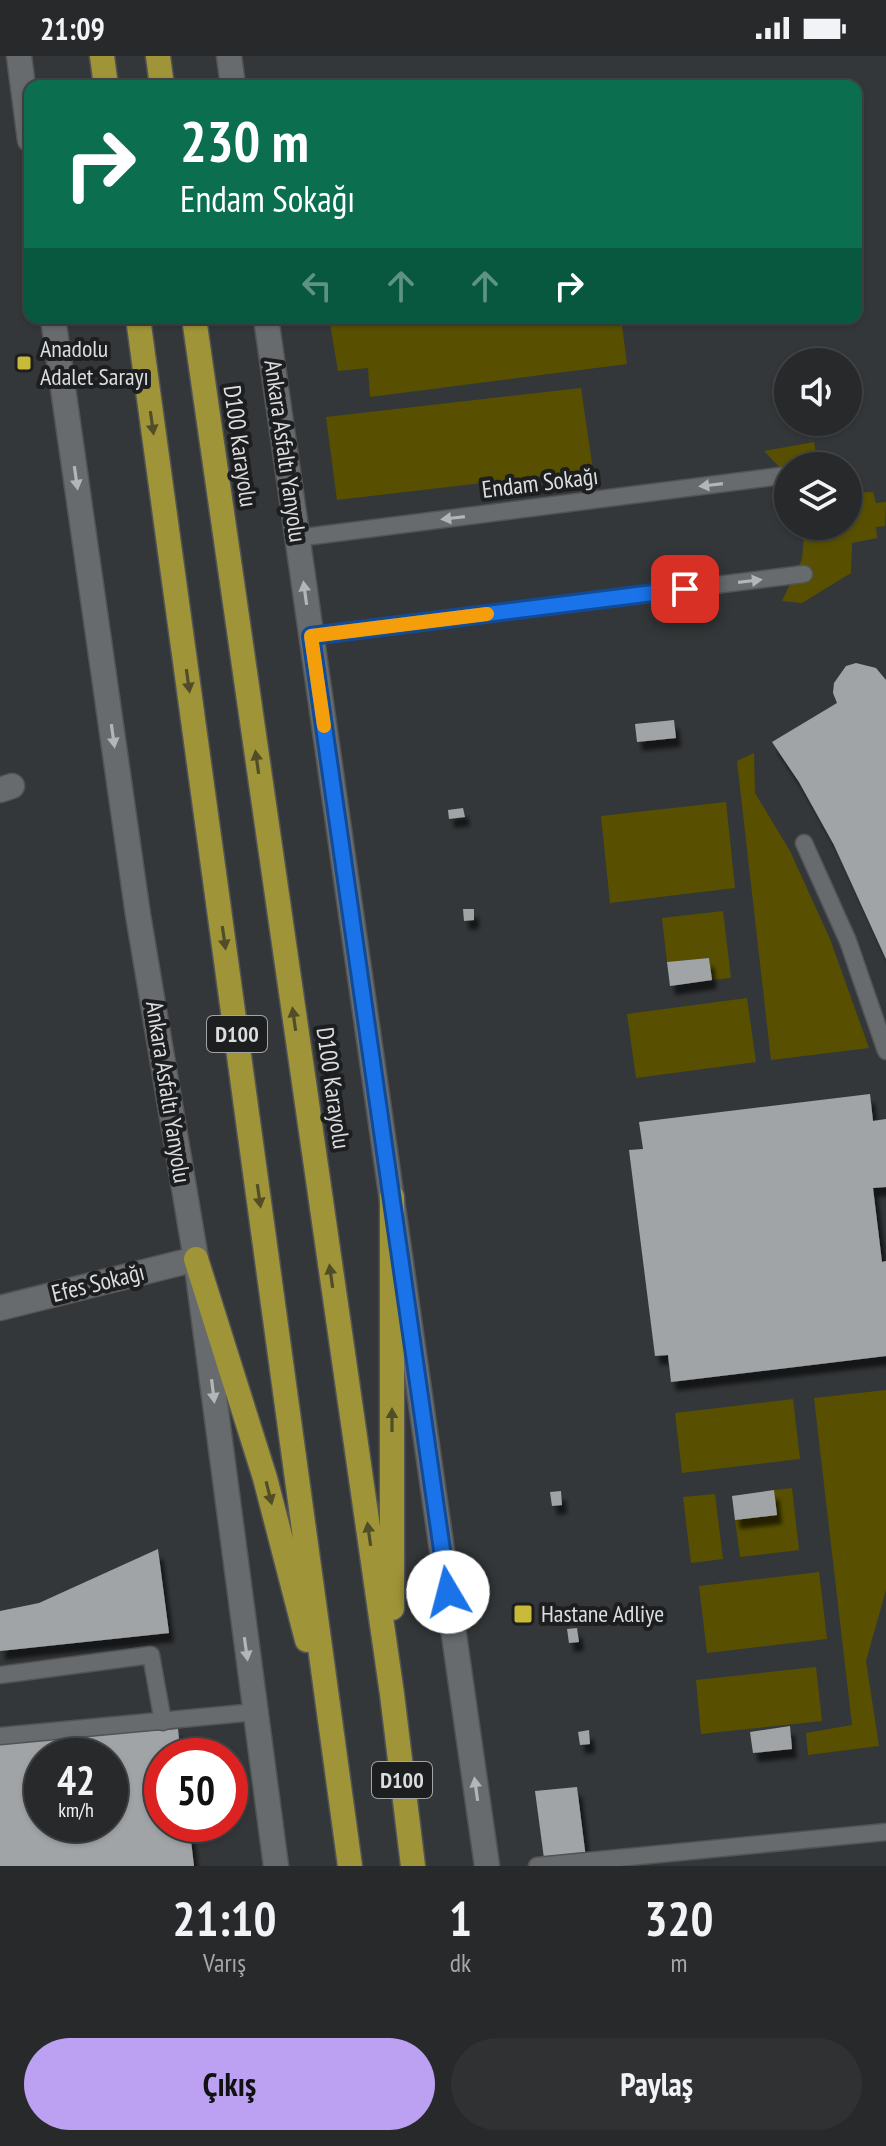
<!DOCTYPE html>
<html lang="tr">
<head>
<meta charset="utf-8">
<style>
	:root { --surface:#27292b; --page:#2f3133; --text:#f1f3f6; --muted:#a4a6a9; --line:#434547; --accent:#bca0f2 }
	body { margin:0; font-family:"PT Sans Narrow",sans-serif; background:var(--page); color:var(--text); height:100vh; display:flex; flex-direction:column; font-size:30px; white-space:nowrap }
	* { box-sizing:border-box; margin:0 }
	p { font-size:26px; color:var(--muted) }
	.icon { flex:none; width:44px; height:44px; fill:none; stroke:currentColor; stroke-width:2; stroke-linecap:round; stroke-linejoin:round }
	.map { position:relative; height:1810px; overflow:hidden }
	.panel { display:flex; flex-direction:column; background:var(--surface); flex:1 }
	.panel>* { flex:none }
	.guide { position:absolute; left:24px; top:24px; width:838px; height:244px; border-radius:16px; box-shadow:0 2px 6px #0004,0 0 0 2px var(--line); background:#0b6e4f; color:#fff; overflow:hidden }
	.buttons { position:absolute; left:774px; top:292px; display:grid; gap:16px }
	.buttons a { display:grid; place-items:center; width:88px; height:88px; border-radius:50%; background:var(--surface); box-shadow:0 2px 6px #0004,0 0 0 2px var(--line); font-size:40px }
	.speed { position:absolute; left:24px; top:1682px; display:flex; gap:16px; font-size:40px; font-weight:700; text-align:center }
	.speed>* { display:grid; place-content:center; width:104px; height:104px; border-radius:50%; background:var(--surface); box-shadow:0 2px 6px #0004,0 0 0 2px var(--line); line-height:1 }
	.speed small { font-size:20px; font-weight:400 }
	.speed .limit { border:12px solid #d22; background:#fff; color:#111 }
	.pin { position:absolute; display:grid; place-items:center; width:68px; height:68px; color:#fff; margin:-34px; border-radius:16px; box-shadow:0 4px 12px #0006 }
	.me { position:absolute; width:88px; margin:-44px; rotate:352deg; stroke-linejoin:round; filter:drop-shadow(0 0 6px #0008) }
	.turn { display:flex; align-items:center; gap:28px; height:168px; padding:0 24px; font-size:36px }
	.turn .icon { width:104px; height:104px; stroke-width:2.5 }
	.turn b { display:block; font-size:56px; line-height:68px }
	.lanes { display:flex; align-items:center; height:76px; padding:0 24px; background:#0003; justify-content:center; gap:40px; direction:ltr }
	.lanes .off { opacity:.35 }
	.eta { display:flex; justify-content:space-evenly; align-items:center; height:136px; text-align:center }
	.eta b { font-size:48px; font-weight:700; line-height:56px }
	.button { display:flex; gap:16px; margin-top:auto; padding:16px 24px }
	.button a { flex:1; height:92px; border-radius:48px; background:var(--accent); color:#111; font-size:32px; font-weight:700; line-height:92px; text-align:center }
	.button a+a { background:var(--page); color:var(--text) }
	.status { display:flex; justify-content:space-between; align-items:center; height:56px; padding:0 40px; background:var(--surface); direction:ltr }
	.status svg { height:22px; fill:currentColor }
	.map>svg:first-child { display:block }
</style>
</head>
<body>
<div class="status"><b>21:09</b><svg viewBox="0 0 49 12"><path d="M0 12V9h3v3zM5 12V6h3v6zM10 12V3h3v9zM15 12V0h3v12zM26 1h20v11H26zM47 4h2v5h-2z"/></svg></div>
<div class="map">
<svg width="886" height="1810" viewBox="0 0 886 1810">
	<defs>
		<filter id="shadow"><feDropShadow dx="5" dy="9" stdDeviation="2" flood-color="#0009"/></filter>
	</defs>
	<rect width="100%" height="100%" fill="#343739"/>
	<path fill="#585000" d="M329,262H621L627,308L370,341L368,312L338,315Z
		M581,332L593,414L337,444L326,361Z
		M814,386L817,404L833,402L835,410H788V420L764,395Z
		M873,436L876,447L886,446L885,470L876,471L877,482L852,487L851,517L802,547L782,545L802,503L805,470H848V437Z
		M754,697L755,737L790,795L830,883L869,992L771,1004L737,705Z
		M726,746L735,832L610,847L601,760Z
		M723,855L731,922L712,924L709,902L667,906L662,862Z
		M747,942L756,1006L636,1022L627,958Z
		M886,1334V1534L866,1605L879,1690L808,1699L806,1677L852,1669L814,1342Z
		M793,1343L800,1403L682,1417L675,1357Z
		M792,1432L799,1494L740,1501L735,1464L774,1434Z
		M715,1438L723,1503L691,1507L683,1441Z
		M819,1516L827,1583L707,1597L699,1530Z
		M816,1611L822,1665L701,1678L696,1624Z"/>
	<path fill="#a0a4a6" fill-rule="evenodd" filter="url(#shadow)" d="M856,607L876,612L886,624V903L834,789L799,726L772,686L837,647L833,637L834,627L846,610Z
		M674,664L676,682L637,686L635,668Z
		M463,752L465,761L449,763L448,754Z
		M463,853H474V864L464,865Z
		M709,902L712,924L670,930L667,906Z
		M870,1038L873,1065L886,1063V1131L873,1132L882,1206L886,1205V1300L671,1326L668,1299L655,1300L629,1094L643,1093L639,1066Z
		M774,1434L777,1459L735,1464L732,1440Z
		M561,1435L562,1449L552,1450L550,1436Z
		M158,1493L169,1577L0,1595V1555L39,1547Z
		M577,1572L579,1586L569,1587L567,1573Z
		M790,1670L792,1693L753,1697L750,1676Z
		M178,1673L181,1700H162V1768H189L194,1810H0V1686ZM42,1700H110V1768H42Z
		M589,1674L590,1688L580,1689L578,1676Z
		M577,1731L587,1810H545L535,1735Z"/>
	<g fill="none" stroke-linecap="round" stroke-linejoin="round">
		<defs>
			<path id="lane" d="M297,482L788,419
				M311,580L804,518
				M804,787L848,885L886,995
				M0,1619L151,1599L163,1666
				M0,1680L255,1656
				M537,1810L886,1776"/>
			<path id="street" d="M0,734L12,730
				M0,1252L196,1203"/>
			<path id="secondary" d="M19,0L30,84
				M229,0L233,30
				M53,262L138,859L196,1203L276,1810
				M266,262L487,1810"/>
			<path id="highway" d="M102,0L106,30
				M158,0L162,30
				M138,262L350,1810
				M194,262L392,1638L413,1810
				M196,1203L265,1422L307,1584
				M392,1552V1141"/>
		</defs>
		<use href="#lane" stroke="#525355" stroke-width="19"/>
		<use href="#street" stroke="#525355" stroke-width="27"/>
		<use href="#secondary" stroke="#525355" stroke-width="27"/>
		<use href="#highway" stroke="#525355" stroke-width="27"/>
		<use href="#lane" stroke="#676b6d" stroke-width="16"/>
		<use href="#street" stroke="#676b6d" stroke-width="24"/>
		<use href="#secondary" stroke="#676b6d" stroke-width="24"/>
		<use href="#highway" stroke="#9f9437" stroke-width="24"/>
	</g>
	<defs><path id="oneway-solid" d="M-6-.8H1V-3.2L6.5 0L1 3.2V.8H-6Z" transform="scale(2)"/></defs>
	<g fill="#514d29">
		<use href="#oneway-solid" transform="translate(152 367) rotate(82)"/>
		<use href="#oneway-solid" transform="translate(188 625) rotate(82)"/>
		<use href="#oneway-solid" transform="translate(257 706) rotate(-98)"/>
		<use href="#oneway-solid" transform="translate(224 882) rotate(82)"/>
		<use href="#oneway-solid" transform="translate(294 963) rotate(-98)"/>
		<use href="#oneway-solid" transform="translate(259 1140) rotate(82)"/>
		<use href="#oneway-solid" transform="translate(331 1220) rotate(-98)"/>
		<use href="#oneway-solid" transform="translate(392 1364) rotate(-90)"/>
		<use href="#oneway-solid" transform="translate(269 1437) rotate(76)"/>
		<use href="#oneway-solid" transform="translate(369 1478) rotate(-98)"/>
	</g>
	<g fill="#b3b5b7">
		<use href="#oneway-solid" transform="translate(76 422) rotate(82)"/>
		<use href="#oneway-solid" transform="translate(711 429) rotate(173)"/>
		<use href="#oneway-solid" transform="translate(453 462) rotate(173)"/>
		<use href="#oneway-solid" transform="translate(750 525) rotate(-7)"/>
		<use href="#oneway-solid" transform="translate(305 537) rotate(-98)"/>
		<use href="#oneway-solid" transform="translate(113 680) rotate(82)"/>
		<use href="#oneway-solid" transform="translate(213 1335) rotate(83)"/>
		<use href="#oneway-solid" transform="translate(246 1593) rotate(82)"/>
		<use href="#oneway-solid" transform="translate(476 1733) rotate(-98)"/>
	</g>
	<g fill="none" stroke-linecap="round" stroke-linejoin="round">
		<defs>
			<path id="route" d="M448,1536L311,580L685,533"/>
		</defs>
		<use href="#route" stroke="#114b97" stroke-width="20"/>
		<use href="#route" stroke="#1a73e8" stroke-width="14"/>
		<path stroke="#f59e0b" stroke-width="14" d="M324,670L311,580L487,558"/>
	</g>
	<g fill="#c9ba3a" stroke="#1d1e1f" stroke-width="3">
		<rect x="16" y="299" width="16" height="16" rx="4"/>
		<rect x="513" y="1548" width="20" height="20" rx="4"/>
	</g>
	<g text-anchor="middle" stroke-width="8" stroke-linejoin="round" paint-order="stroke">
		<g fill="#1d1e1f" stroke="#a3a4a5" stroke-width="2">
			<rect x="207" y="960" width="60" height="36" rx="6"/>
			<rect x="372" y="1706" width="60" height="36" rx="6"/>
		</g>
		<g font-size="22" font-weight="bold" fill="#dcdddf">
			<text x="237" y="986">D100</text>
			<text x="402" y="1732">D100</text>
		</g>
		<g font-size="24" fill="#dcdddf" stroke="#1d1e1f" text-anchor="start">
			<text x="40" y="301">Anadolu<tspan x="40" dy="28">Adalet Sarayı</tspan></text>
			<text x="541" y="1566">Hastane Adliye</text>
		</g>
		<g font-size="24" fill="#dcdddf" stroke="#1d1e1f">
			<text transform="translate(240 390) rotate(82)" y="8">D100 Karayolu</text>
			<text transform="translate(285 395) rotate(82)" y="8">Ankara Asfaltı Yanyolu</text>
			<text transform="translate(540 427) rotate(-7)" y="8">Endam Sokağı</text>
			<text transform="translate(333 1032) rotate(82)" y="8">D100 Karayolu</text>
			<text transform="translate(168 1036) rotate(81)" y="8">Ankara Asfaltı Yanyolu</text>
			<text transform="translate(98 1227) rotate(-14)" y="8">Efes Sokağı</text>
		</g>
	</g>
</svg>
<div class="buttons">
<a><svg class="icon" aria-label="sound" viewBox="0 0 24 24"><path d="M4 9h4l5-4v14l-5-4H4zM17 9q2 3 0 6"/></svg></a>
<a><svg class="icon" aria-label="layers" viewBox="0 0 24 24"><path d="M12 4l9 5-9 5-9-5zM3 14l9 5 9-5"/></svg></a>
</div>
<div class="speed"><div>42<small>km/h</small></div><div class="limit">50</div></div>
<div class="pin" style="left:685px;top:533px;background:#d93025"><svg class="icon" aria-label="arrive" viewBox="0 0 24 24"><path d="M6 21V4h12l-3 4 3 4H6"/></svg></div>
<svg class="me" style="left:448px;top:1536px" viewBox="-20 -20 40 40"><circle r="19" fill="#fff"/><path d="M0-13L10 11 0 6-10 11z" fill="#1a73e8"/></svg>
<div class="guide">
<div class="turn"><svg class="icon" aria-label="right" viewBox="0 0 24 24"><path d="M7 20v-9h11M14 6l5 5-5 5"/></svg><div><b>230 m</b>Endam Sokağı</div></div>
<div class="lanes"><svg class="icon off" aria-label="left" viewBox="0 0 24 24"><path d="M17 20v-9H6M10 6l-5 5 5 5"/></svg><svg class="icon off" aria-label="ahead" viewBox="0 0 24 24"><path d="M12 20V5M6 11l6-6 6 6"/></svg><svg class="icon off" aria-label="ahead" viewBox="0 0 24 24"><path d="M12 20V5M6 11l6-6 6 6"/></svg><svg class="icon" aria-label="right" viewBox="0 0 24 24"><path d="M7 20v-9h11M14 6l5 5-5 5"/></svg></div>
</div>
</div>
<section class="panel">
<div class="eta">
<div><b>21:10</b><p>Varış</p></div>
<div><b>1</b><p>dk</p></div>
<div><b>320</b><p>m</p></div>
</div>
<div class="button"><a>Çıkış</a><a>Paylaş</a></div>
</section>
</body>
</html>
